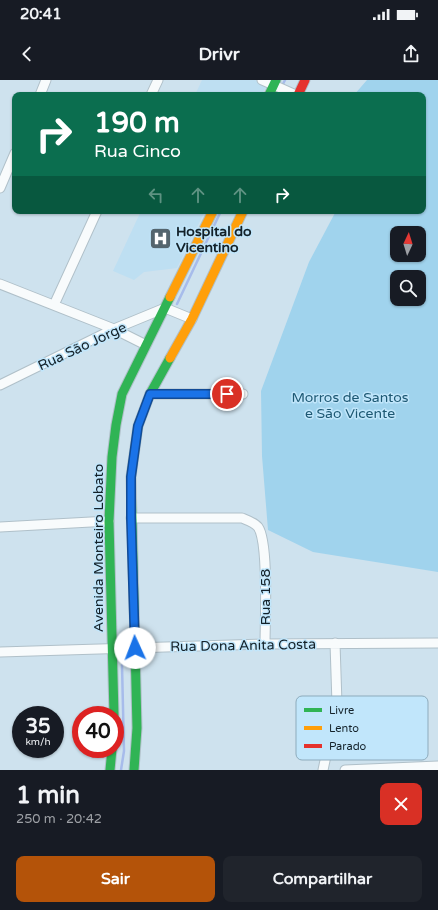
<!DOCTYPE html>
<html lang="pt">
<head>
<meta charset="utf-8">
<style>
	:root { --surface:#171b24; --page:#20242c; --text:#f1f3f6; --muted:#9ea1a6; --accent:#b45309 }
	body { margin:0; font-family:"Varela Round",sans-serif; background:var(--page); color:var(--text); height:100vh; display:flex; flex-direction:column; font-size:15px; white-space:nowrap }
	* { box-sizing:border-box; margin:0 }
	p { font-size:13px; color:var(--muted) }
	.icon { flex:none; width:22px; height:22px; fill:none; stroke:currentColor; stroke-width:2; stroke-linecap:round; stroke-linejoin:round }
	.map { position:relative; height:690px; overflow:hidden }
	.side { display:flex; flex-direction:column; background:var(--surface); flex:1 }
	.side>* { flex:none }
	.hud { position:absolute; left:12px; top:12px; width:414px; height:122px; border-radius:8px; box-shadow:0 1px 3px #0004; background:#0b6e4f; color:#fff; overflow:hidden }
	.needle { width:26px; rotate:4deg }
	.fabs { position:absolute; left:390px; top:146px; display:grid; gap:8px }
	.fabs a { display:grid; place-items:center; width:36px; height:36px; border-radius:8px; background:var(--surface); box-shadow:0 1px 3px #0004; font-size:20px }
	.speed { position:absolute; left:12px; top:626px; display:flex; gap:8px; font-size:20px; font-weight:700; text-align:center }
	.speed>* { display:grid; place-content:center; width:52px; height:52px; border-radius:50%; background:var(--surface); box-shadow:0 1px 3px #0004; line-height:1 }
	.speed small { font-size:10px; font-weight:400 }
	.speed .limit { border:6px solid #d22; background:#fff; color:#111 }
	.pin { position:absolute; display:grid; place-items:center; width:34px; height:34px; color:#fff; margin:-17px; border:2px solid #fff; border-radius:50%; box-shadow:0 1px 4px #0007 }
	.me { position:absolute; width:44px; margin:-22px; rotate:358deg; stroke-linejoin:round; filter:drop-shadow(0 0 3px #0008) }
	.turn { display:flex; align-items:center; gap:14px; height:84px; padding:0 16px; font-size:18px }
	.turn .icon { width:52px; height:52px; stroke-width:2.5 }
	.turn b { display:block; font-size:28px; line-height:34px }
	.lanes { display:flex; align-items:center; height:38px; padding:0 16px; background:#0003; justify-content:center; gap:20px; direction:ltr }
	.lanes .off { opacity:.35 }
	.round { display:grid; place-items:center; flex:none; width:42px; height:42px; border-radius:8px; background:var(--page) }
	.summary { display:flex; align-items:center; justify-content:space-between; height:68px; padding:0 16px }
	h1 { font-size:24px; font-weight:800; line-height:30px }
	.button { display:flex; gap:8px; margin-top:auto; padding:8px 16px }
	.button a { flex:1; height:46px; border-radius:8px; background:var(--accent); color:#fff; font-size:16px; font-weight:800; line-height:46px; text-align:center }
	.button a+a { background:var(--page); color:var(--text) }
	.status { display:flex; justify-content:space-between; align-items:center; height:28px; padding:0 20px; background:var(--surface); direction:ltr }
	.status svg { height:11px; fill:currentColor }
	header { display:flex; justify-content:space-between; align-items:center; height:52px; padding:0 16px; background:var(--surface); font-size:18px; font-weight:800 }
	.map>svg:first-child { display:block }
</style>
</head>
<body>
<div class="status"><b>20:41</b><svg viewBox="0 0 49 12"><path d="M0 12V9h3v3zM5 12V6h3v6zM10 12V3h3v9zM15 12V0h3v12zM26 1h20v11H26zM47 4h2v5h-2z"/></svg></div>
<header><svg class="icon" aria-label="back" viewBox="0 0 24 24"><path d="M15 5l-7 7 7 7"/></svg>Drivr<svg class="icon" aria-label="share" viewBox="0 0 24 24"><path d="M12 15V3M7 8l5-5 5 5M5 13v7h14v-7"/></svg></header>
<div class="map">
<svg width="438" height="690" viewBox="0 0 438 690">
	<rect width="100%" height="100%" fill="#cee2ee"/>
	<path fill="#bedff2" d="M202,0H255L267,5L262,15H195Z
		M141,131H205L177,188L144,192L134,200L113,191Z"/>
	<path fill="#a0d3ed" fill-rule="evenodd" d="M367,0H438V492L313,472L268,450L262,376L261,311L309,182L336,131H423V15H354ZM397,153H419V175H397ZM397,197H419V219H397Z"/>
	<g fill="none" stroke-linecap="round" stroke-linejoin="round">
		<path stroke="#a7bceb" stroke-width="2.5" d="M282,6L285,0
			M177,224L221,131
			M121,690L124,671L122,585"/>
		<defs>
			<path id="street" d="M262,0L296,15
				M40,15L46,0
				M151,15L158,0
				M0,108L15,73
				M0,204L114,249L146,265
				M54,225L97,131
				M0,305L114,249L165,228L192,239
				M150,314H243
				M131,438H242C247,440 255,443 258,447C269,462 265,542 265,564
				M0,447L109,441
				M0,572L265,564L438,563
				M323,690L337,624L335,563
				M345,690L438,686"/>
			<path id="fast" d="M269,15L276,0
				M114,635L109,441L112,377L116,345L122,314L170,217
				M110,690L112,669
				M134,690L137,648L131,397L138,346L150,314L170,278"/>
			<path id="slow" d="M170,217L213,131
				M170,278L192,239L243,131"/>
			<path id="jam" d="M298,15L305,0"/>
		</defs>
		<use href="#street" stroke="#b0c0c9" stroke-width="11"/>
		<use href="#fast" stroke="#b0c0c9" stroke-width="11"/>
		<use href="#slow" stroke="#b0c0c9" stroke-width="11"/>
		<use href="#jam" stroke="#b0c0c9" stroke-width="11"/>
		<use href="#street" stroke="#f8fbfc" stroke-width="9"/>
		<use href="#fast" stroke="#30b455" stroke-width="9"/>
		<use href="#slow" stroke="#ff9f0a" stroke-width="9"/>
		<use href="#jam" stroke="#e5322d" stroke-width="9"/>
	</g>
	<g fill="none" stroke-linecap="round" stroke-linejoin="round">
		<defs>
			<path id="route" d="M135,568L131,438V397L138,346L150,314H227"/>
		</defs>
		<use href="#route" stroke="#114b97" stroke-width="10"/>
		<use href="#route" stroke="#1a73e8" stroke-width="7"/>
	</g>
	<defs>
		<symbol id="hospital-square" viewBox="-11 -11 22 22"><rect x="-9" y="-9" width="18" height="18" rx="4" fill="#54656e" stroke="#c1e6fb"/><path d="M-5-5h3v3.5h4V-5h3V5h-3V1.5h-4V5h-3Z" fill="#fff"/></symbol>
	</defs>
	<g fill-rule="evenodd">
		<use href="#hospital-square" x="148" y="146" width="25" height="25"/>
	</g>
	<g text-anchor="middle" stroke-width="3" stroke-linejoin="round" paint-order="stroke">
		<g font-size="14" font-weight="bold" fill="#132129" stroke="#c1e6fb" text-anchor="start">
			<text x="176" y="156">Hospital do<tspan x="176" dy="16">Vicentino</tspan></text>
		</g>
		<g font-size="14" fill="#132129" stroke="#c1e6fb">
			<text transform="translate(82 266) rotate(-25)" y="5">Rua São Jorge</text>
			<text transform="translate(98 468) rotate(-90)" y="5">Avenida Monteiro Lobato</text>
			<text transform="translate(265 517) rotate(-90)" y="5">Rua 158</text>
			<text transform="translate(243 565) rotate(-1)" y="5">Rua Dona Anita Costa</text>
		</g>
		<g font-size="14" fill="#1d5873" stroke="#c1e6fb">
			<text x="350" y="322">Morros de Santos<tspan x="350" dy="16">e São Vicente</tspan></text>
		</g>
	</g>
	<rect x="296" y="616" width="132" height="64" rx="6" fill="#c1e6fb" stroke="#8dabbc" stroke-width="1"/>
	<rect x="304" y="628" width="18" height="4" fill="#30b455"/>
	<rect x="304" y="646" width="18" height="4" fill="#ff9f0a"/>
	<rect x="304" y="664" width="18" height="4" fill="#e5322d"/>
	<g font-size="11" fill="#132129">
		<text x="329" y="634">Livre</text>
		<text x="329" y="652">Lento</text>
		<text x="329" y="670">Parado</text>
	</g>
</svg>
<div class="fabs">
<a><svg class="needle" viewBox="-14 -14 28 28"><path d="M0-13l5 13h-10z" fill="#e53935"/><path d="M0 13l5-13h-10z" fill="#9ea1a6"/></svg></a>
<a><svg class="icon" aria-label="search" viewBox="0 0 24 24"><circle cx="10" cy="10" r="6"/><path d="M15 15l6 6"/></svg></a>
</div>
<div class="speed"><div>35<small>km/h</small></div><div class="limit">40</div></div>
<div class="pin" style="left:227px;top:314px;background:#d93025"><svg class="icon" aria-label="arrive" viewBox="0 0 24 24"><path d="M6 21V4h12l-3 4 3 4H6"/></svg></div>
<svg class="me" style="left:135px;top:568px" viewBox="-20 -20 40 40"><circle r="19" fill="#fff"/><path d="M0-13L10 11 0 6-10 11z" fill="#1a73e8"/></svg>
<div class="hud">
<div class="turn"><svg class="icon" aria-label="right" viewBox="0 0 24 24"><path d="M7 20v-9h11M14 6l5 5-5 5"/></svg><div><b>190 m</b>Rua Cinco</div></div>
<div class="lanes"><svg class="icon off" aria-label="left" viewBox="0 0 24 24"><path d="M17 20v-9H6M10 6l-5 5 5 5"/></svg><svg class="icon off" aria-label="ahead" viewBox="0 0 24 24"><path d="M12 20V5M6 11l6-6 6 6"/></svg><svg class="icon off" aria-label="ahead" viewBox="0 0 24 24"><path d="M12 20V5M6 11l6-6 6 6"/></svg><svg class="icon" aria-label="right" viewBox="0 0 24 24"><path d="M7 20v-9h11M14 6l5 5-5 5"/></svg></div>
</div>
</div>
<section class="side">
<div class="summary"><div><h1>1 min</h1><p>250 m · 20:42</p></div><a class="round" style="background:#d93025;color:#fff"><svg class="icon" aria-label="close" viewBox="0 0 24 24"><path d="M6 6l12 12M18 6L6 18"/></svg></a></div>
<div class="button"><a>Sair</a><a>Compartilhar</a></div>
</section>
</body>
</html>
